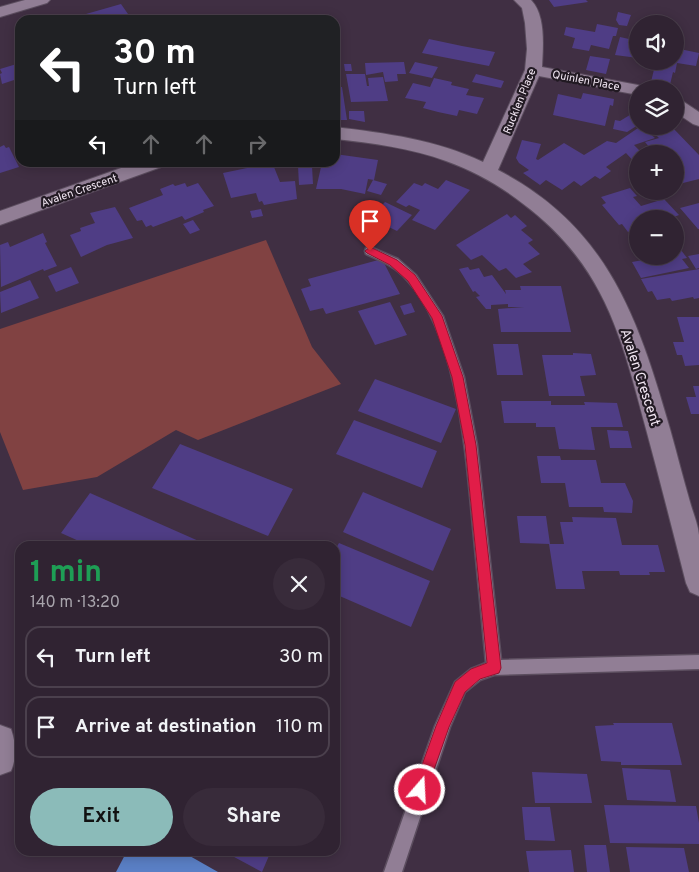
<!DOCTYPE html>
<html lang="en">
<head>
<meta charset="utf-8">
<style>
	:root { --surface:#302332; --page:#382b3a; --text:#f1f3f6; --muted:#a8a4ac; --line:#4b404d; --accent:#8bbbb9 }
	body { margin:0; font-family:Overpass,sans-serif; background:var(--page); color:var(--text); height:100vh; display:flex; flex-direction:column; font-size:19px; white-space:nowrap }
	* { box-sizing:border-box; margin:0 }
	p { font-size:16px; color:var(--muted) }
	.icon { flex:none; width:28px; height:28px; fill:none; stroke:currentColor; stroke-width:2; stroke-linecap:round; stroke-linejoin:round }
	.map { position:relative; flex:1; overflow:hidden }
	.sheet { position:absolute; left:15px; top:541px; width:325px; height:315px; display:flex; flex-direction:column; background:var(--surface); border-radius:15px; box-shadow:0 2px 12px #0003,0 0 0 1px var(--line) }
	.sheet>* { flex:none }
	.hud { position:absolute; left:15px; top:15px; width:325px; height:152px; border-radius:15px; box-shadow:0 2px 12px #0003,0 0 0 1px var(--line); background:#202124; color:#fff; overflow:hidden }
	.controls { position:absolute; left:629px; top:15px; display:grid; gap:10px }
	.controls a { display:grid; place-items:center; width:55px; height:55px; border-radius:50%; background:var(--surface); box-shadow:0 2px 12px #0003,0 0 0 1px var(--line); font-size:25px }
	.pin { position:absolute; display:grid; place-items:center; width:42px; height:42px; color:#fff; margin:-51px -21px; border-radius:50% 50% 50% 0; rotate:-45deg; box-shadow:0 0 5px #0007 }
	.pin .icon { rotate:45deg }
	.me { position:absolute; width:55px; margin:-28px; rotate:19deg; stroke-linejoin:round; filter:drop-shadow(0 0 4px #0008) }
	.turn { display:flex; align-items:center; gap:18px; height:105px; padding:0 15px; font-size:22px }
	.turn .icon { width:65px; height:65px; stroke-width:2.5 }
	.turn b { display:block; font-size:35px; line-height:42px }
	.lanes { display:flex; align-items:center; height:48px; padding:0 15px; background:#0003; justify-content:center; gap:25px; direction:ltr }
	.lanes .off { opacity:.35 }
	.round { display:grid; place-items:center; flex:none; width:52px; height:52px; border-radius:26px; background:var(--page) }
	.headline { display:flex; align-items:center; justify-content:space-between; height:85px; padding:0 15px }
	h1 { font-size:30px; font-weight:700; line-height:38px; color:#1e9e55 }
	.primary-button { display:flex; gap:10px; margin-top:auto; padding:10px 15px }
	.primary-button a { flex:1; height:58px; border-radius:30px; background:var(--accent); color:#111; font-size:20px; font-weight:700; line-height:58px; text-align:center }
	.primary-button a+a { background:var(--page); color:var(--text) }
	ul { padding:0; list-style:none }
	li { display:flex; align-items:center; gap:15px; height:62px; margin:0 10px 8px; padding:0 5px; border:2px solid var(--line); border-radius:15px }
	li div { flex:1 }
	li b { display:block; font-size:19px }
	li em { font-style:normal }
	.map>svg:first-child { display:block }
</style>
</head>
<body>
<div class="map">
<svg width="699" height="872" viewBox="0 0 699 872">
	<rect width="100%" height="100%" fill="#402f43"/>
	<path fill="#814242" d="M266,240L312,347L341,384L198,440L176,430L97,477L23,490L0,432V329Z"/>
	<path fill="#5a7fc5" d="M127,851H181L218,872H116Z"/>
	<path fill="#4f3d85" d="M549,0H586L588,2L554,7Z
		M121,4L128,14L106,20H82L79,16Z
		M618,12L631,15L627,26L619,25L616,20Z
		M597,24L618,28L616,36H613L609,49L591,45L589,51L572,48L575,38L564,35L566,27L595,32Z
		M620,37L638,41V58L615,55Z
		M429,39L462,46L495,52L489,66L422,53Z
		M675,48L699,53L696,66L677,63L675,73L673,72L669,89L651,82L656,61H675Z
		M590,56L610,59L606,74L586,70Z
		M404,62L406,74H397L398,81L385,82L383,72L366,75L365,63Z
		M415,62L438,67L432,78L409,73Z
		M20,63V78L2,84L0,74L2,73L0,69Z
		M344,64H351L352,71H345Z
		M346,74H365L367,86H369L368,78L383,77L388,101L351,102Z
		M476,74L504,81L501,88L472,82Z
		M434,78L452,82L451,85L469,89L466,95L484,98L477,114L459,110L457,116L438,112L423,108L426,102L405,98L413,83L430,87Z
		M335,87H342L347,120H335Z
		M583,93L614,99L613,106L610,105L605,126L553,115L558,94L581,99Z
		M638,110V125L627,132L613,129L615,120L620,121Z
		M349,111H364L365,122L349,119Z
		M641,126L655,138L634,145L643,154H638V166L626,153L606,167L611,171L600,179L595,176L581,186L574,181L562,190L546,180L540,185L523,173L529,170L519,163L516,158L522,140L541,144L536,159L538,160L564,143L584,155L607,141L616,143Z
		M672,127L699,155V179L683,183L675,175V154H645L642,150L650,148L645,142L659,138L653,132Z
		M4,145L6,148L9,147L19,167L0,173V147Z
		M335,154L378,160L374,180L368,179L365,194L341,189H316L321,167H314L315,162H335Z
		M245,162H272L280,182L295,181L297,199L264,205L262,201L259,202L256,193L231,198L223,173L247,168Z
		M298,166H312L313,184L299,185Z
		M373,180L387,184L381,195L367,191Z
		M446,180L470,190L435,230L412,220L420,210L409,205L406,207L396,202L414,183L422,186L425,183L438,189Z
		M185,183L187,187L198,183L214,206L203,210L204,212L185,220L182,216L153,227L151,225L146,227L142,220L137,221L129,208L163,195L160,189L173,184L175,186Z
		M630,188L637,196L633,197L641,206L664,199L679,215L669,219H638V229L628,232L622,224L619,225L602,205L606,203L601,197Z
		M385,202L412,215L397,231L370,218Z
		M699,203V229H698L680,208Z
		M115,207L133,238L107,245L81,257L70,235L81,231L80,228L95,223L90,213Z
		M261,209L263,216L252,218L250,211Z
		M507,214L511,218L515,215L527,226L521,230L533,240L528,243L540,254L523,264L532,272L516,278L506,268L499,271L482,255L471,260L456,245Z
		M193,220L200,230L190,234L183,224Z
		M43,233L47,242L45,243L57,266L44,271L43,269L1,287L0,245L8,242L10,247Z
		M675,246L678,251L681,250L687,258L682,259L689,268L641,278L632,262L643,260L640,256H675Z
		M699,254V268L696,269L688,256Z
		M382,259L400,294L326,314L323,308L310,311L301,289L311,286L308,279Z
		M71,267L79,283L56,292L48,276Z
		M468,267L470,270L479,268L484,277L492,275L506,294L505,290H521L520,286H561L571,332H501L498,309L524,307H508V304L491,305V309H486L476,297L480,296L475,291L473,292L459,269Z
		M699,269V298L694,299L693,297L672,301L670,298L657,300L652,291L648,292L641,279Z
		M30,280L39,298L1,313L0,292Z
		M390,302L407,335L375,345L358,311Z
		M411,303L415,312L404,315L400,306Z
		M677,317H699V365L685,366L682,355H677L673,342H684Z
		M493,344H518L523,375H497Z
		M573,353L591,354L596,375L580,376L585,396H549L542,355H573Z
		M375,379L456,409L441,443L358,411Z
		M693,386H699V414H691L686,397H696Z
		M501,401H551V405H585L584,402L617,403L623,427H591L595,450L559,449L555,427H536V423H504Z
		M354,420L437,451L422,488L336,454Z
		M607,430L628,431L632,448H610Z
		M180,444L293,489L268,536L152,488Z
		M537,456H560L561,460H596L601,483H625L633,501L632,513L604,512L603,507H569L565,483H541Z
		M363,492L451,529L433,571L343,532Z
		M90,493L210,546H90L61,533Z
		M517,516H546L550,544L520,543Z
		M572,517L616,518L622,545H658L665,572H649L650,575H620L619,571H582L585,589H556L549,544H564L560,522H573Z
		M339,543L430,581L411,627L335,594V550Z
		M613,723H672L682,765H621V762L601,761L595,726L614,725Z
		M622,768L670,770L676,802L627,800Z
		M532,772L587,774L592,803H535Z
		M604,805L696,806L699,823V844L610,843Z
		M522,807H550L555,841L525,840Z
		M584,845H606L610,872H587Z
		M626,847L684,848L689,872H630Z
		M571,850L574,872H529L526,851Z
		M223,851H271L262,872Z"/>
	<g fill="none" stroke-linecap="round" stroke-linejoin="round">
		<defs>
			<path id="lane" d="M370,247L398,259L416,275L443,316L464,377L477,445L501,660L699,655V669L494,675L480,680L465,692L450,727L402,872H384L435,726L455,682L471,669L486,663C482,618 477,572 473,527C466,455 458,335 407,280C396,267 382,261 366,254L365,251L366,248Z"/>
			<path id="street" d="M25,0H50L47,3L0,17V7Z
				M514,0H531C546,15 543,47 542,67L638,85L646,89H638V95L539,76L498,170C608,227 638,318 670,429C677,454 683,478 690,502C693,513 698,524 699,535C699,555 699,576 699,596L690,592L686,583C673,532 660,480 646,429C621,335 604,264 522,203C499,185 474,171 446,161C411,148 372,143 335,139V127C385,133 437,140 483,162L525,70L527,49L525,23L522,8Z
				M675,99L681,100L699,112V126L693,124L675,112Z
				M138,162H167L164,166L0,225V211Z
				M0,725L11,729C16,744 17,756 11,771L0,775Z"/>
		</defs>
		<use href="#lane" stroke="#5b4d5e" stroke-width="3"/>
		<use href="#street" stroke="#5b4d5e" stroke-width="2"/>
		<use href="#lane" fill="#917e95" fill-rule="evenodd"/>
		<use href="#street" fill="#917e95" fill-rule="evenodd"/>
	</g>
	<path fill="#e11d48" stroke="#92132f" d="M370,247L397,260L415,275L442,316L463,377L476,445L501,668L499,673L480,679L465,692L449,727L425,795L420,797L415,795L413,790L436,726L455,682L471,669L487,663L465,445L452,377L432,318L408,281L390,265L367,253L365,251Z"/>
	<g text-anchor="middle" stroke-width="4.5" stroke-linejoin="round" paint-order="stroke">
		<g font-size="11" fill="#f3e8f4" stroke="#221a23">
			<text transform="translate(586 80) rotate(11)" y="4">Quinlen Place</text>
			<text transform="translate(519 101) rotate(-68)" y="4">Rucklen Place</text>
			<text transform="translate(79 190) rotate(-19)" y="4">Avalen Crescent</text>
		</g>
		<g font-size="14" fill="#f3e8f4" stroke="#221a23">
			<text transform="translate(641 377) rotate(72)" y="5">Avalen Crescent</text>
		</g>
	</g>
</svg>
<div class="controls">
<a><svg class="icon" aria-label="sound" viewBox="0 0 24 24"><path d="M4 9h4l5-4v14l-5-4H4zM17 9q2 3 0 6"/></svg></a>
<a><svg class="icon" aria-label="layers" viewBox="0 0 24 24"><path d="M12 4l9 5-9 5-9-5zM3 14l9 5 9-5"/></svg></a>
<a>+</a>
<a>−</a>
</div>
<div class="pin" style="left:370px;top:251px;background:#d93025"><svg class="icon" aria-label="arrive" viewBox="0 0 24 24"><path d="M6 21V4h12l-3 4 3 4H6"/></svg></div>
<svg class="me" style="left:420px;top:790px" viewBox="-20 -20 40 40"><circle r="17" fill="#e11d48" stroke="#fff" stroke-width="3"/><path d="M0-11L8 9 0 5-8 9z" fill="#fff"/></svg>
<div class="hud">
<div class="turn"><svg class="icon" aria-label="left" viewBox="0 0 24 24"><path d="M17 20v-9H6M10 6l-5 5 5 5"/></svg><div><b>30 m</b>Turn left</div></div>
<div class="lanes"><svg class="icon" aria-label="left" viewBox="0 0 24 24"><path d="M17 20v-9H6M10 6l-5 5 5 5"/></svg><svg class="icon off" aria-label="ahead" viewBox="0 0 24 24"><path d="M12 20V5M6 11l6-6 6 6"/></svg><svg class="icon off" aria-label="ahead" viewBox="0 0 24 24"><path d="M12 20V5M6 11l6-6 6 6"/></svg><svg class="icon off" aria-label="right" viewBox="0 0 24 24"><path d="M7 20v-9h11M14 6l5 5-5 5"/></svg></div>
</div>
<section class="sheet">
<div class="headline"><div><h1>1 min</h1><p>140 m · 13:20</p></div><a class="round"><svg class="icon" aria-label="close" viewBox="0 0 24 24"><path d="M6 6l12 12M18 6L6 18"/></svg></a></div>
<ul>
<li><svg class="icon" aria-label="left" viewBox="0 0 24 24"><path d="M17 20v-9H6M10 6l-5 5 5 5"/></svg><div><b>Turn left</b></div><em>30 m</em></li>
<li><svg class="icon" aria-label="arrive" viewBox="0 0 24 24"><path d="M6 21V4h12l-3 4 3 4H6"/></svg><div><b>Arrive at destination</b></div><em>110 m</em></li>
</ul>
<div class="primary-button"><a>Exit</a><a>Share</a></div>
</section>
</div>
</body>
</html>
